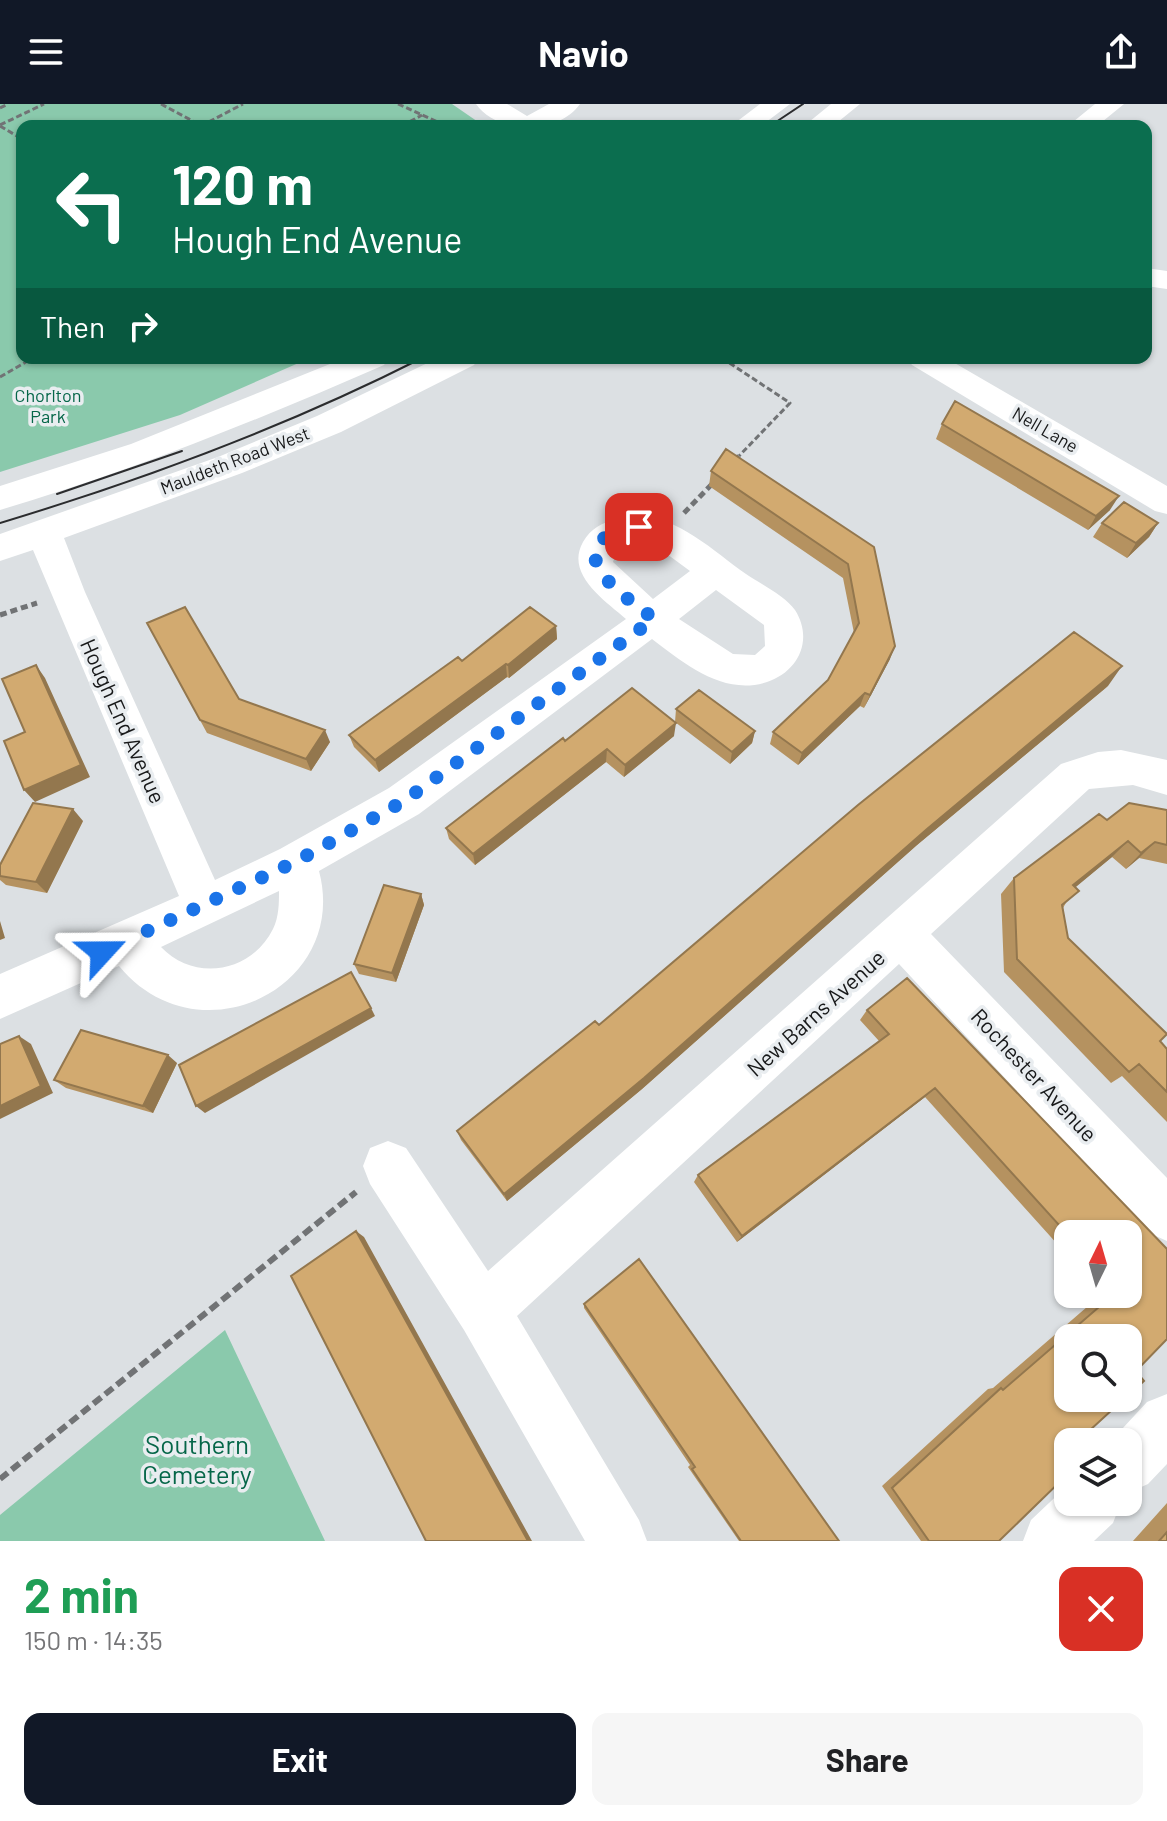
<!DOCTYPE html>
<html lang="en">
<head>
<meta charset="utf-8">
<style>
	:root { --surface:#fff; --page:#f6f6f6; --text:#202124; --muted:#757577; --accent:#111827 }
	body { margin:0; font-family:Barlow,sans-serif; background:var(--page); color:var(--text); height:100vh; display:flex; flex-direction:column; font-size:30px; white-space:nowrap }
	* { box-sizing:border-box; margin:0 }
	p { font-size:26px; color:var(--muted) }
	.icon { flex:none; width:44px; height:44px; fill:none; stroke:currentColor; stroke-width:2; stroke-linecap:round; stroke-linejoin:round }
	.map { position:relative; height:1437px; overflow:hidden }
	.panel { display:flex; flex-direction:column; background:var(--surface); flex:1 }
	.panel>* { flex:none }
	.banner { position:absolute; left:16px; top:16px; width:1136px; height:244px; border-radius:16px; box-shadow:0 2px 6px #0004; background:#0b6e4f; color:#fff; overflow:hidden }
	.needle { width:52px; rotate:5deg }
	.controls { position:absolute; left:1054px; top:1116px; display:grid; gap:16px }
	.controls a { display:grid; place-items:center; width:88px; height:88px; border-radius:16px; background:var(--surface); box-shadow:0 2px 6px #0004; font-size:40px }
	.pin { position:absolute; display:grid; place-items:center; width:68px; height:68px; color:#fff; margin:-34px; border-radius:16px; box-shadow:0 4px 12px #0006 }
	.me { position:absolute; width:88px; margin:-44px; rotate:66deg; stroke-linejoin:round; filter:drop-shadow(0 0 6px #0008) }
	.turn { display:flex; align-items:center; gap:28px; height:168px; padding:0 24px; font-size:36px }
	.turn .icon { width:104px; height:104px; stroke-width:2.5 }
	.turn b { display:block; font-size:56px; line-height:68px }
	.then { display:flex; align-items:center; height:76px; padding:0 24px; background:#0003; gap:16px; font-size:30px }
	.round { display:grid; place-items:center; flex:none; width:84px; height:84px; border-radius:16px; background:var(--page) }
	.headline { display:flex; align-items:center; justify-content:space-between; height:136px; padding:0 24px }
	h1 { font-size:48px; font-weight:700; line-height:60px; color:#1e9e55 }
	.cta { display:flex; gap:16px; margin-top:auto; padding:16px 24px }
	.cta a { flex:1; height:92px; border-radius:16px; background:var(--accent); color:#fff; font-size:32px; font-weight:700; line-height:92px; text-align:center }
	.cta a+a { background:var(--page); color:var(--text) }
	header { display:flex; justify-content:space-between; align-items:center; height:104px; padding:0 24px; background:var(--accent); color:#fff; font-size:36px; font-weight:700 }
	.map>svg:first-child { display:block }
</style>
</head>
<body>
<header><svg class="icon" aria-label="menu" viewBox="0 0 24 24"><path d="M4 6h16M4 12h16M4 18h16"/></svg>Navio<svg class="icon" aria-label="share" viewBox="0 0 24 24"><path d="M12 15V3M7 8l5-5 5 5M5 13v7h14v-7"/></svg></header>
<div class="map">
<svg width="1167" height="1437" viewBox="0 0 1167 1437">
	<rect width="100%" height="100%" fill="#dce0e3"/>
	<path fill="#8ac9ac" d="M0,0H452L484,22H22V254H310L180,311L0,368Z
		M225,1226L325,1437H0V1411Z"/>
	<g fill="none" stroke-linecap="round" stroke-linejoin="round">
		<path stroke="#717375" stroke-width="3" stroke-dasharray="6 3" stroke-linecap="butt" d="M161,0L202,22
			M398,0L442,20
			M0,4L8,0
			M77,18L87,22
			M0,21L44,0
			M0,22L22,35
			M201,22L243,0
			M402,22L422,11
			M722,254L790,299L739,352
			M0,273L33,254"/>
		<path stroke="#717375" stroke-width="5" stroke-dasharray="7 4" stroke-linecap="butt" d="M734,357L741,350
			M684,409L713,379
			M0,511L37,499"/>
		<path stroke="#717375" stroke-width="6" stroke-dasharray="10 5" stroke-linecap="butt" d="M0,1375L356,1088"/>
		<path fill="#fff" fill-rule="evenodd" d="M476,0H507L527,12L549,0H580C558,31 498,31 476,0Z
			M760,0H790L761,22H731Z
			M831,0H860L833,22H804Z
			M1095,0H1124L1097,22H1068Z
			M1146,164L1167,167V185L1146,182Z
			M345,254H389L384,261C258,316 132,367 0,406V382L131,340Z
			M438,254H479L474,261L341,328L242,369L64,434L85,488L215,776L280,745L389,684L626,515C604,496 565,470 583,438C591,424 602,419 617,415C666,400 709,444 746,470C761,480 785,492 795,506C814,536 798,568 767,578C723,592 685,560 652,535L419,710L319,767C350,884 198,958 119,862L0,915V870L179,792L33,446L0,457V430L218,353L317,312ZM639,436L652,439L690,467L653,495L613,458L618,443ZM716,486L764,521L765,542L755,551L733,550L679,515ZM279,787C279,799 279,813 273,825C251,869 194,878 161,843Z
			M907,254H946L1167,382V410L1155,407L912,261Z
			M1121,646L1167,656V691L1133,681L1089,685L931,830L1167,1074V1137L1149,1129L899,860L517,1212L639,1416L647,1437H585L464,1226L370,1080L363,1062L370,1044L388,1037L406,1044L488,1167L1061,660L1098,648Z
			M1167,1290V1360L1148,1380L1128,1389V1338H1110L1147,1298Z
			M1068,1381V1398H1121L1113,1419L1094,1437H1023L1031,1416Z"/>
		<path stroke="#2b2c2e" stroke-width="2" d="M770,22L803,0
			M57,390L182,347
			M0,419C146,375 286,323 422,254"/>
	</g>
	<path fill="#b59260" d="M942,320L1110,406L1088,426L936,335Z
		M711,367L874,443L890,555L864,604L860,602L798,661L770,640L773,628L828,576L854,529L843,474L709,382Z
		M1102,419H1158L1149,433L1127,454L1093,433Z
		M147,519L239,595L330,638L311,667L207,629Z
		M556,522L557,535L509,574L507,573L379,668L354,643L349,631L462,557Z
		M1108,582L917,741L642,985L507,1097L461,1036L457,1027L599,921Z
		M676,605L755,627L752,639L730,660L675,618Z
		M674,632L624,673L606,658L475,761L449,735L446,724L565,637Z
		M1167,706V760L1139,754L1126,765L1112,753L1075,783L1063,804L1068,834L1167,945V1018L1122,972L1111,979L1004,868L1001,790L1014,774L1107,716Z
		M83,717L47,789L6,781L0,776V761Z
		M421,790L424,801L396,878L359,870L354,860Z
		M867,906L1167,1145L1136,1267L1058,1356L999,1437H921L882,1382L988,1285L993,1284L1102,1190H1128L1068,1130V1152L925,993L737,1138L694,1078L698,1071L879,937L860,916Z
		M177,959L153,1009L66,984L54,976Z
		M584,1200L839,1437H739L688,1363L690,1361L584,1204Z
		M1167,1399V1437H1133Z"/>
	<path fill="#93774e" d="M1119,392L1110,406L1088,426L1096,412Z
		M1158,419L1149,433L1127,454L1136,439Z
		M556,522L557,535L509,574L508,561Z
		M895,542L890,555L864,604L870,591Z
		M506,560L507,573L379,668L375,656Z
		M36,561L45,574L90,673L35,698L24,686Z
		M1122,562L1108,582L917,741L642,985L507,1097L504,1090L927,725Z
		M865,589L860,602L798,661L802,649Z
		M676,619L674,632L624,673L625,661Z
		M325,626L330,638L311,667L306,655Z
		M755,627L752,639L730,660L732,648Z
		M607,645L606,658L475,761L473,750Z
		M73,705L83,717L47,789L36,778Z
		M1128,737L1112,753L1059,797L1073,781Z
		M1155,738L1139,754L1126,765L1141,749Z
		M421,790L424,801L396,878L392,869Z
		M0,817L5,834L0,836Z
		M371,904L375,912L205,1009L196,1002Z
		M19,932L31,940L53,989L0,1015V1002Z
		M168,951L177,959L153,1009L143,1002Z
		M935,984L925,993L737,1138L742,1132Z
		M356,1127L364,1133L532,1437H528Z"/>
	<path fill="#d2aa70" stroke="#93774e" stroke-width="2" d="M955,297L1119,392L1096,412L942,320Z
		M726,345L874,443L895,542L870,591L865,589L802,649L773,628L828,576L859,519L848,460L711,367Z
		M1124,398L1158,419L1136,439L1102,419Z
		M185,503L239,595L325,626L306,655L200,616L147,519Z
		M530,503L556,522L508,561L506,560L375,656L349,631L458,553L462,557Z
		M1074,528L1122,562L927,725L644,974L504,1090L457,1027L595,917L599,921L858,701Z
		M36,561L81,661L24,686L4,637L25,628L2,575Z
		M632,584L676,619L625,661L607,645L473,750L446,724L563,634L565,637Z
		M699,586L755,627L732,648L676,605Z
		M33,699L73,705L36,778L0,772V761Z
		M1129,699L1167,706V741L1155,738L1141,749L1128,737L1073,781L1079,787L1062,801L1068,834L1167,930L1160,937L1167,945V988L1139,960L1129,968L1017,855L1014,774L1099,710L1107,716Z
		M384,781L421,790L392,869L354,860Z
		M351,868L371,904L196,1002L179,961Z
		M907,874L1167,1145V1235L1136,1267L1144,1277L1128,1292V1234H1068V1294H1125L1077,1338H1068V1346L1058,1356L1068,1370L999,1437H929L892,1384L1001,1284L1003,1286L1114,1190H1128V1130H1068V1131L935,984L742,1132L698,1071L889,930L867,906Z
		M81,926L168,951L143,1002L54,976Z
		M19,932L41,982L0,1002V940Z
		M356,1127L528,1437H426L291,1172Z
		M639,1155L839,1437H741L692,1365L695,1363L584,1200Z
		M1167,1428V1437H1159Z"/>
	<g fill="none" stroke-linecap="round" stroke-linejoin="round">
		<path stroke="#1a73e8" stroke-width="14" stroke-dasharray="0 25.2" d="M102,848L295,758L404,697L654,515C636,500 580,466 599,440C608,427 625,425 639,423"/>
	</g>
	<g text-anchor="middle" stroke-width="7" stroke-linejoin="round" paint-order="stroke">
		<g font-size="18" fill="#056648" stroke="#e9edf0">
			<text x="48" y="298">Chorlton<tspan x="48" dy="21">Park</tspan></text>
		</g>
		<g font-size="18" fill="#171819" stroke="#e9edf0">
			<text transform="translate(1045 326) rotate(30)" y="6">Nell Lane</text>
			<text transform="translate(235 357) rotate(-21)" y="6">Mauldeth Road West</text>
		</g>
		<g font-size="22" fill="#171819" stroke="#e9edf0">
			<text transform="translate(123 617) rotate(66)" y="8">Hough End Avenue</text>
			<text transform="translate(816 909) rotate(-42)" y="8">New Barns Avenue</text>
			<text transform="translate(1034 971) rotate(47)" y="8">Rochester Avenue</text>
		</g>
		<g font-size="26" fill="#056648" stroke="#e9edf0">
			<text x="197" y="1350">Southern<tspan x="197" dy="30">Cemetery</tspan></text>
		</g>
	</g>
</svg>
<div class="controls">
<a><svg class="needle" viewBox="-14 -14 28 28"><path d="M0-13l5 13h-10z" fill="#e53935"/><path d="M0 13l5-13h-10z" fill="#757577"/></svg></a>
<a><svg class="icon" aria-label="search" viewBox="0 0 24 24"><circle cx="10" cy="10" r="6"/><path d="M15 15l6 6"/></svg></a>
<a><svg class="icon" aria-label="layers" viewBox="0 0 24 24"><path d="M12 4l9 5-9 5-9-5zM3 14l9 5 9-5"/></svg></a>
</div>
<div class="pin" style="left:639px;top:423px;background:#d93025"><svg class="icon" aria-label="arrive" viewBox="0 0 24 24"><path d="M6 21V4h12l-3 4 3 4H6"/></svg></div>
<svg class="me" style="left:102px;top:848px" viewBox="-20 -20 40 40"><path d="M0-17L14 15 0 8-14 15z" fill="#1a73e8" stroke="#fff" stroke-width="4"/></svg>
<div class="banner">
<div class="turn"><svg class="icon" aria-label="left" viewBox="0 0 24 24"><path d="M17 20v-9H6M10 6l-5 5 5 5"/></svg><div><b>120 m</b>Hough End Avenue</div></div>
<div class="then">Then<svg class="icon" aria-label="right" viewBox="0 0 24 24"><path d="M7 20v-9h11M14 6l5 5-5 5"/></svg></div>
</div>
</div>
<section class="panel">
<div class="headline"><div><h1>2 min</h1><p>150 m · 14:35</p></div><a class="round" style="background:#d93025;color:#fff"><svg class="icon" aria-label="close" viewBox="0 0 24 24"><path d="M6 6l12 12M18 6L6 18"/></svg></a></div>
<div class="cta"><a>Exit</a><a>Share</a></div>
</section>
</body>
</html>
